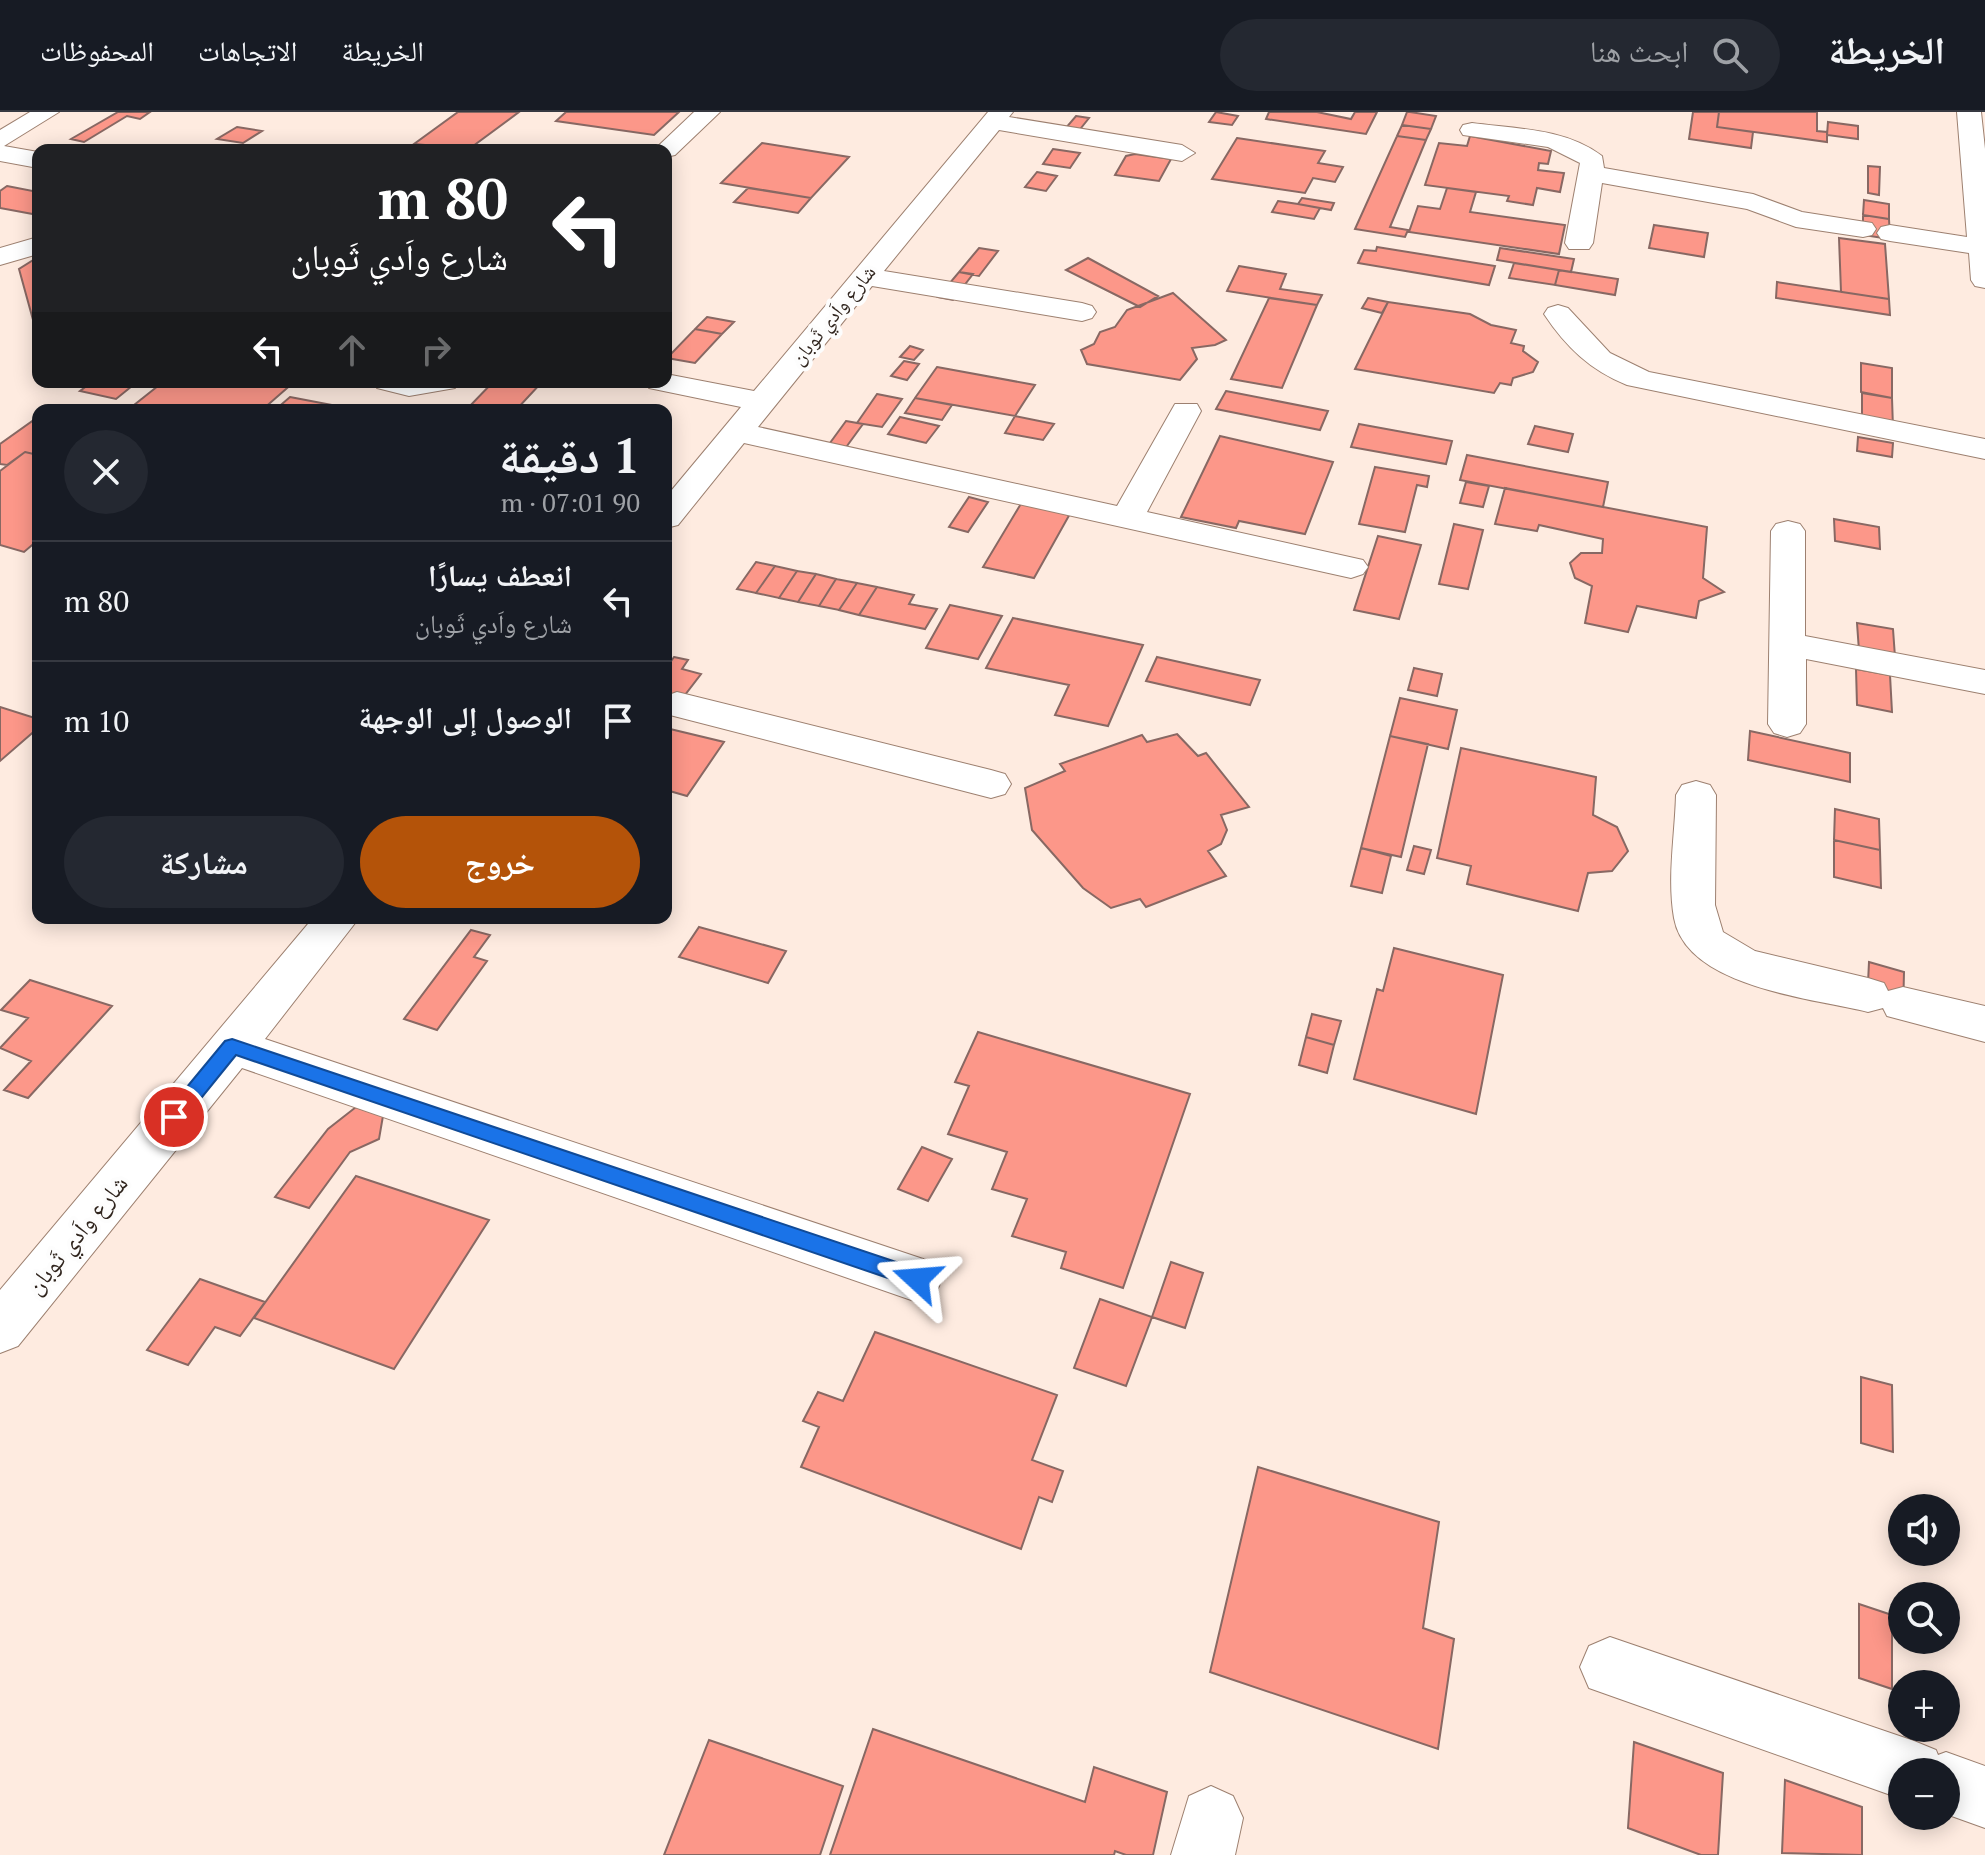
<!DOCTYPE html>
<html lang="ar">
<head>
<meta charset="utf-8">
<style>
	:root { --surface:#171b24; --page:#242831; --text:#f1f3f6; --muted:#9ea1a6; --line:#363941; --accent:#b45309 }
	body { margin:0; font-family:"PT Serif","Noto Naskh Arabic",serif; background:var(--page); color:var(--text); direction:rtl; height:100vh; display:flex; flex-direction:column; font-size:30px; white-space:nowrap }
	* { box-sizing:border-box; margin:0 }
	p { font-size:26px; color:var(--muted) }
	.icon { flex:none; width:44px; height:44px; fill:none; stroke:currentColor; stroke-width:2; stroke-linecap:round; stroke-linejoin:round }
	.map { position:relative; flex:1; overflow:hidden; direction:ltr }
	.side { position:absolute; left:32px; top:292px; width:640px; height:520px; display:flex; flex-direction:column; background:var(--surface); border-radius:16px; box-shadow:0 4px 20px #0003; direction:rtl }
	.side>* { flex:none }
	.top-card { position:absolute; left:32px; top:32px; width:640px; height:244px; border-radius:16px; box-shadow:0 4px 20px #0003; direction:rtl; background:#202124; color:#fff; overflow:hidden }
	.controls { position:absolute; left:1888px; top:1382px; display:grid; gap:16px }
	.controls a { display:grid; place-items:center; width:72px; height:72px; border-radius:50%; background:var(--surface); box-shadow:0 4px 20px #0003; font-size:40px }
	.pin { position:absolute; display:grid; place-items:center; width:68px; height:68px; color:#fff; margin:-34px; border:4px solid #fff; border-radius:50%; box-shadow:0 2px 8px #0007 }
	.me { position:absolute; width:88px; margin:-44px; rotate:289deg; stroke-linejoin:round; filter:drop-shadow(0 0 6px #0008) }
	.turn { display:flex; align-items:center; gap:28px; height:168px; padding:0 32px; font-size:36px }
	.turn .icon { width:104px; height:104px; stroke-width:2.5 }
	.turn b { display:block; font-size:56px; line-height:68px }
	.lanes { display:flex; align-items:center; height:76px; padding:0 32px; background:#0003; justify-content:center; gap:40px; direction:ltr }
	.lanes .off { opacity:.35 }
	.round { display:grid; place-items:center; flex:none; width:84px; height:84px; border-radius:42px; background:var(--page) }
	.head { display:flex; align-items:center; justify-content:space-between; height:136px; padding:0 32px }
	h1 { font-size:48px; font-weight:800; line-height:60px }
	.button { display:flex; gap:16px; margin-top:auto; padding:16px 32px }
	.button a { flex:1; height:92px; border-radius:48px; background:var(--accent); color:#fff; font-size:32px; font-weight:800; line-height:92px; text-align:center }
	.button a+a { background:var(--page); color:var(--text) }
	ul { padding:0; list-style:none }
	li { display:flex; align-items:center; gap:24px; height:120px; padding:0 32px; border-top:2px solid var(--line) }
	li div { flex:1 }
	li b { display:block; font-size:30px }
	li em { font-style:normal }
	header { display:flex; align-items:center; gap:48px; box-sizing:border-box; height:112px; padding:0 40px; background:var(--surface); border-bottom:2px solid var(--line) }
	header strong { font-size:38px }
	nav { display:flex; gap:44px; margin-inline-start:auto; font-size:28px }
	.search { width:560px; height:72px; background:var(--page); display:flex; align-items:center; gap:20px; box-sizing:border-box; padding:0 28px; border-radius:44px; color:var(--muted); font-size:30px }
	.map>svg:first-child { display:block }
</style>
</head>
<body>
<header>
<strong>الخريطة</strong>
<div class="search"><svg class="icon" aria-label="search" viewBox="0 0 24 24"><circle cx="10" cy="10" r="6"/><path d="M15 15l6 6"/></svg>ابحث هنا</div>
<nav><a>الخريطة</a><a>الاتجاهات</a><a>المحفوظات</a></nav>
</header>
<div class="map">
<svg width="1985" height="1743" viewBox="0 0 1985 1743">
	<rect width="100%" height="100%" fill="#feebe0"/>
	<path fill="#fc9789" stroke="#886863" stroke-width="2" d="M118,0H150L140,7L127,4L84,30L71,27Z
		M458,0H519L469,37L414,32Z
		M566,0H679L654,23L556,9Z
		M1216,0L1238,4L1232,13L1209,10Z
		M1269,0H1317L1351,7L1355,0H1377L1366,22L1266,7Z
		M1407,0H1410L1436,4L1431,17L1402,13Z
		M1693,0H1719L1717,15L1753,20L1751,36L1689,27Z
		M1719,0H1817V19L1827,20V30L1717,15Z
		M1076,4L1089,6L1073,26L1059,24Z
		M1828,10L1858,14V27L1827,23Z
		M1402,13L1431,17L1426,28L1397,24Z
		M237,15L262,19L243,31L217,27Z
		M1397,24L1426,28L1390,115L1408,118L1405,125L1355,117Z
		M1470,24L1551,39L1548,52L1539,51L1538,58L1564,61L1560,80L1537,76L1533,93L1507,89L1509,84L1425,73L1439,31L1467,34Z
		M1237,26L1325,39L1318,51L1343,55L1335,70L1313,66L1305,81L1212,67Z
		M762,31L849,45L811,86L721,71Z
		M1053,37L1080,41L1070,56L1043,52Z
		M1135,42L1171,47L1159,69L1115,63L1126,44Z
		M1868,54L1880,55L1879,83L1868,81Z
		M1037,60L1057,64L1046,79L1025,75Z
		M7,74L38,80V103L0,96V79Z
		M748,76L811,86L798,101L734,90Z
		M1447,76L1476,80L1470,100L1565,113L1559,142L1409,120L1418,94L1440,97Z
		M1302,86L1334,91L1331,98L1298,92Z
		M1864,88L1889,92V107L1863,103Z
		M1278,89L1298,92L1320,96L1314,107L1272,100Z
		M1863,103L1889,107L1890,127L1863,123Z
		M1654,113L1708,121L1704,145L1649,136Z
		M1839,126L1885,132L1889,187L1841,180Z
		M1377,135L1495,154L1489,173L1358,151L1364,138L1376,139Z
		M979,136L998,139L979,164L959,160Z
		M1500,136L1574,147L1571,160L1497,148Z
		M38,145V226L19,157Z
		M1088,146L1158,184L1140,195L1066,158Z
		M1514,151L1559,158L1555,173L1509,166Z
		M1239,154L1286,162L1280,177L1322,183L1317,193L1227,179Z
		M1559,158L1618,167L1615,183L1555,173Z
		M959,160L973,162L953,188L938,185Z
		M1777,170L1889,187L1890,203L1776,186Z
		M1173,181L1226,228L1215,233L1192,236L1197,247L1180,268L1087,252L1081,238L1094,232L1100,220L1115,215L1127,198Z
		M1269,186L1317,193L1282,276L1231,267Z
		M1368,186L1388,190L1382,201L1362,196Z
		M1388,190L1470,202L1491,213L1516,218L1511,231L1524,234L1523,239L1538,250L1533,260L1513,266L1511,273L1500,271L1494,281L1355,257Z
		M707,205L734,210L722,222L695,217Z
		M695,217L722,222L695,251L667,246Z
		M910,234L923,238L914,248L900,245Z
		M904,249L919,252L907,268L891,264Z
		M1861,251L1892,256V286L1861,280Z
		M937,255L1035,273L1015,304L915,286Z
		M92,270H137L116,287L80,279Z
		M163,270H294L262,298L129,297Z
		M493,270H542L516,298H466Z
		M1226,279L1328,299L1320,318L1216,297Z
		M1862,281L1892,286L1893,316L1862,311Z
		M877,282L902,287L882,315L857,311Z
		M290,285L358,298H275Z
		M915,286L952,293L942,308L905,301Z
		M1015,304L1054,312L1043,328L1005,321Z
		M38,305V343L25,340L7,353L0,352V332Z
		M900,305L939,314L926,331L888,322Z
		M846,309L863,312L836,349L819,346Z
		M1359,312L1452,329L1446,352L1351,335Z
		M1535,314L1573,322L1568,340L1528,332Z
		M1220,324L1333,350L1305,422L1239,409L1236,416L1181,405Z
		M1858,325L1893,331L1892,345L1857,339Z
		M25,340L38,343V428L24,440L0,433V359Z
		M1467,343L1608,370L1603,395L1460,368Z
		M1375,355L1429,364L1427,375L1417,373L1405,420L1359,412Z
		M1466,370L1489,374L1483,395L1460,391Z
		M1505,376L1707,415L1703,466L1724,480L1699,489L1696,506L1637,494L1628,520L1585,511L1592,474L1575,466L1570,451L1581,441H1602L1603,427L1539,413L1537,419L1495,412Z
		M969,385L988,390L968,420L949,415Z
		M1022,390L1071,400L1034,466L983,455Z
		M1834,407L1879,415L1880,437L1835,429Z
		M1454,412L1483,418L1468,477L1439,472Z
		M1378,424L1421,433L1399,507L1354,498Z
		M756,450L775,454L756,481L737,477Z
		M775,454L797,459L779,486L756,481Z
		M797,459L816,462L798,490L779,486Z
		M816,462L836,467L819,494L798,490Z
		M836,467L857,471L839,498L819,494Z
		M857,471L877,475L859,503L839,498Z
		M877,475L914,483L909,492L937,497L925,517L859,503Z
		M950,493L1002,504L978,547L926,536Z
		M1013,506L1143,533L1108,614L1055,603L1069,573L986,556Z
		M1857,511L1893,517L1895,545L1859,539Z
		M674,545L688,548L682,557L701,562L668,605L666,556Z
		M1157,545L1260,568L1250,593L1146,569Z
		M1414,556L1442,562L1437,584L1408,578Z
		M1856,557L1890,563L1892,600L1857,593Z
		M1400,586L1457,598L1448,637L1390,624Z
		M0,595L38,607V616L0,649Z
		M666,616L724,630L687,684L666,678Z
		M1750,619L1850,641V670L1748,648Z
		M1177,622L1198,644L1206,641L1249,695L1221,703L1227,718L1221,732L1208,739L1226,764L1146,795L1140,787L1111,796L1083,776L1032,718L1025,676L1065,659L1060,652L1142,623L1147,630Z
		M1390,624L1428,632L1401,745L1361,736Z
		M1461,636L1596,665L1593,703L1617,715L1628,739L1612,759L1588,761L1578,799L1467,772L1471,754L1437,746Z
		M1835,697L1879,707L1880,738L1834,728Z
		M1834,728L1880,738L1881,776L1834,765Z
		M1414,734L1431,738L1424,762L1407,758Z
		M1361,736L1391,744L1382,781L1351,774Z
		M699,815L786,839L768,871L679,845Z
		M471,818L490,823L474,845L487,849L437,918L404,907Z
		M1394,836L1503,863L1476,1002L1354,967L1377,877L1383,879Z
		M1869,850L1904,860L1903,902L1867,892Z
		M30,868L112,894L28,986L4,978L31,949L0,936L28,906L1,898Z
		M1312,902L1341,909L1334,933L1306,925Z
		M978,920L1190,982L1123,1176L1061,1156L1066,1140L1012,1124L1027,1087L992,1077L1007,1040L948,1022L969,974L955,970Z
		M1306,925L1334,933L1327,961L1299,953Z
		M356,995L383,1004L379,1027L350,1040L309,1096L275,1085L328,1017Z
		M922,1035L952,1047L928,1089L898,1077Z
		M356,1064L489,1108L394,1257L254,1206Z
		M1171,1150L1203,1161L1185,1216L1152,1205Z
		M200,1167L265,1190L240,1224L215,1215L188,1253L147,1238Z
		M1100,1187L1152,1205L1126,1274L1074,1256Z
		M875,1220L1057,1283L1032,1348L1063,1359L1052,1390L1039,1385L1021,1437L801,1355L819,1315L803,1309L818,1280L843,1289Z
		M1861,1265L1892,1273L1893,1340L1861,1331Z
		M1258,1355L1439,1410L1423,1516L1454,1527L1438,1637L1210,1560Z
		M1859,1492L1892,1503V1577L1859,1566Z
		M873,1617L1085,1690L1094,1655L1167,1680L1153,1743H1126L1115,1739L1114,1743H830Z
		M709,1628L843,1674L820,1743H664Z
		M1634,1630L1723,1661L1718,1743H1701L1628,1716Z
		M1785,1668L1862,1695V1743L1782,1741Z"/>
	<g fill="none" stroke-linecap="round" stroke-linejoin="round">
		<defs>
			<path id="minor" d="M30,0H59L4,34L38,40V56L0,49V18Z
				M694,0H720L675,43L666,45V38H654Z
				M988,0H1013L1009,5L1182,33L1195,41L1182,49L999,18L884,159L1082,191L1092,194L1096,200L1092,206L1082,209L872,174L758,315L1117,394L1171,299L1175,292H1197L1201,299L1147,400L1363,448L1368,455L1363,462L1351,466L744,331L678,413L666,416V385L741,295L649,276L645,270H666V262L754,279Z
				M1957,0H1981L1985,37V176L1975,174L1971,168L1969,141L1890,129L1881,127L1877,121L1881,115L1890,113L1967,125Z
				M1472,11C1516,17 1565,16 1602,44L1604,56L1753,82L1802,100L1872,111L1876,117L1872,123L1863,125L1796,115L1747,97L1602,71L1593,131L1589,137H1569L1565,131L1580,51L1548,35L1463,23L1460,18L1463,13Z
				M38,125V142L0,153V136Z
				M1558,193L1568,196L1610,241L1649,260L1985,327V347L1627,273C1590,258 1566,235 1544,202L1548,196Z
				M373,270H459L455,276L409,284L377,276Z
				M1788,409L1800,412L1805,419V524L1985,558V582L1806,547V612L1800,621L1787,625L1774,621L1768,612L1771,419L1776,412Z
				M677,580L991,658L1005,662L1011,672L1005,682L991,686L666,602V584Z
				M1696,669L1710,673L1716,683L1715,793L1723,820L1755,839L1868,866L1884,871L1888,879L1903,875L1985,894V930L1887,904L1883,896L1868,900C1811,886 1686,875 1674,806C1667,766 1675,723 1676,683L1682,673Z
				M313,806H359L265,927L935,1151L942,1167L935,1183L917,1190L242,956L18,1234L0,1241V1178Z
				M1610,1525L1914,1629L1936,1638L1938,1643L1946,1640L1985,1654V1716L1946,1702V1660H1902V1687L1589,1576L1580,1555L1589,1534Z
				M1211,1674L1233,1684L1243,1706L1235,1743H1171L1189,1684Z"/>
		</defs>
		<use href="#minor" stroke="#9d8070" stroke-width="2"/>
		<use href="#minor" fill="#fff" fill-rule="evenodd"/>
	</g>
	<path fill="#1a73e8" stroke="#114b97" stroke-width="2" d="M232,927L917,1157L925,1160L928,1167L925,1173L917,1176L236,943L181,1011H167L164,1005L167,999L225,929Z"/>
	<g text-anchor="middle" stroke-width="8" stroke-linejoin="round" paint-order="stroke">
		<g font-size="20" fill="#30251e" stroke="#fdfdfd">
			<text transform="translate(833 203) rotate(-51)" y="7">شارع واَدي ثَوبان</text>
		</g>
		<g font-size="24" fill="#30251e" stroke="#fdfdfd">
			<text transform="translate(77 1123) rotate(-51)" y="8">شارع واَدي ثَوبان</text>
		</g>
	</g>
</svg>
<div class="controls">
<a><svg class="icon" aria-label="sound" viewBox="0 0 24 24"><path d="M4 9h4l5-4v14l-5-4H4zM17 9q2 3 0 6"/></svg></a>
<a><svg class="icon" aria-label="search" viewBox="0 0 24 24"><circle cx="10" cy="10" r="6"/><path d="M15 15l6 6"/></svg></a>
<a>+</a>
<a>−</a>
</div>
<div class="pin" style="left:174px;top:1005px;background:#d93025"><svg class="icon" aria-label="arrive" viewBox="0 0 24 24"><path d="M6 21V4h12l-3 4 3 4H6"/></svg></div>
<svg class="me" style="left:917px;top:1167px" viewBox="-20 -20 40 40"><path d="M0-17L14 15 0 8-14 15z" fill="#1a73e8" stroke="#fff" stroke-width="4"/></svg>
<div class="top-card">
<div class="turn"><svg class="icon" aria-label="left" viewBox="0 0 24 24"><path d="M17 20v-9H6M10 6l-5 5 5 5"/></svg><div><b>80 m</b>شارع واَدي ثَوبان</div></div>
<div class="lanes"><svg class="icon" aria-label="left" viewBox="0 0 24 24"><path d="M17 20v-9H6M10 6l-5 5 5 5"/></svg><svg class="icon off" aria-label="ahead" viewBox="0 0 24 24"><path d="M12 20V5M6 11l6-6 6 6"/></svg><svg class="icon off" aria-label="right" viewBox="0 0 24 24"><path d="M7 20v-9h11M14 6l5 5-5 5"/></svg></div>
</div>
<section class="side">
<div class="head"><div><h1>1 دقيقة</h1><p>90 m · 07:01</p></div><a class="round"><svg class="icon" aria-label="close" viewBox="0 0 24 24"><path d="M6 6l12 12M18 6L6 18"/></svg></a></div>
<ul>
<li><svg class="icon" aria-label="left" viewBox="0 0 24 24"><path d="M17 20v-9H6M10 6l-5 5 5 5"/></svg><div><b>انعطف يسارًا</b><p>شارع واَدي ثَوبان</p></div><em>80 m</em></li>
<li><svg class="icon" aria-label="arrive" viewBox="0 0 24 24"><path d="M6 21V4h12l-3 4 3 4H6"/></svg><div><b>الوصول إلى الوجهة</b></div><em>10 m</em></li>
</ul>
<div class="button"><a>خروج</a><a>مشاركة</a></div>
</section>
</div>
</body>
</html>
